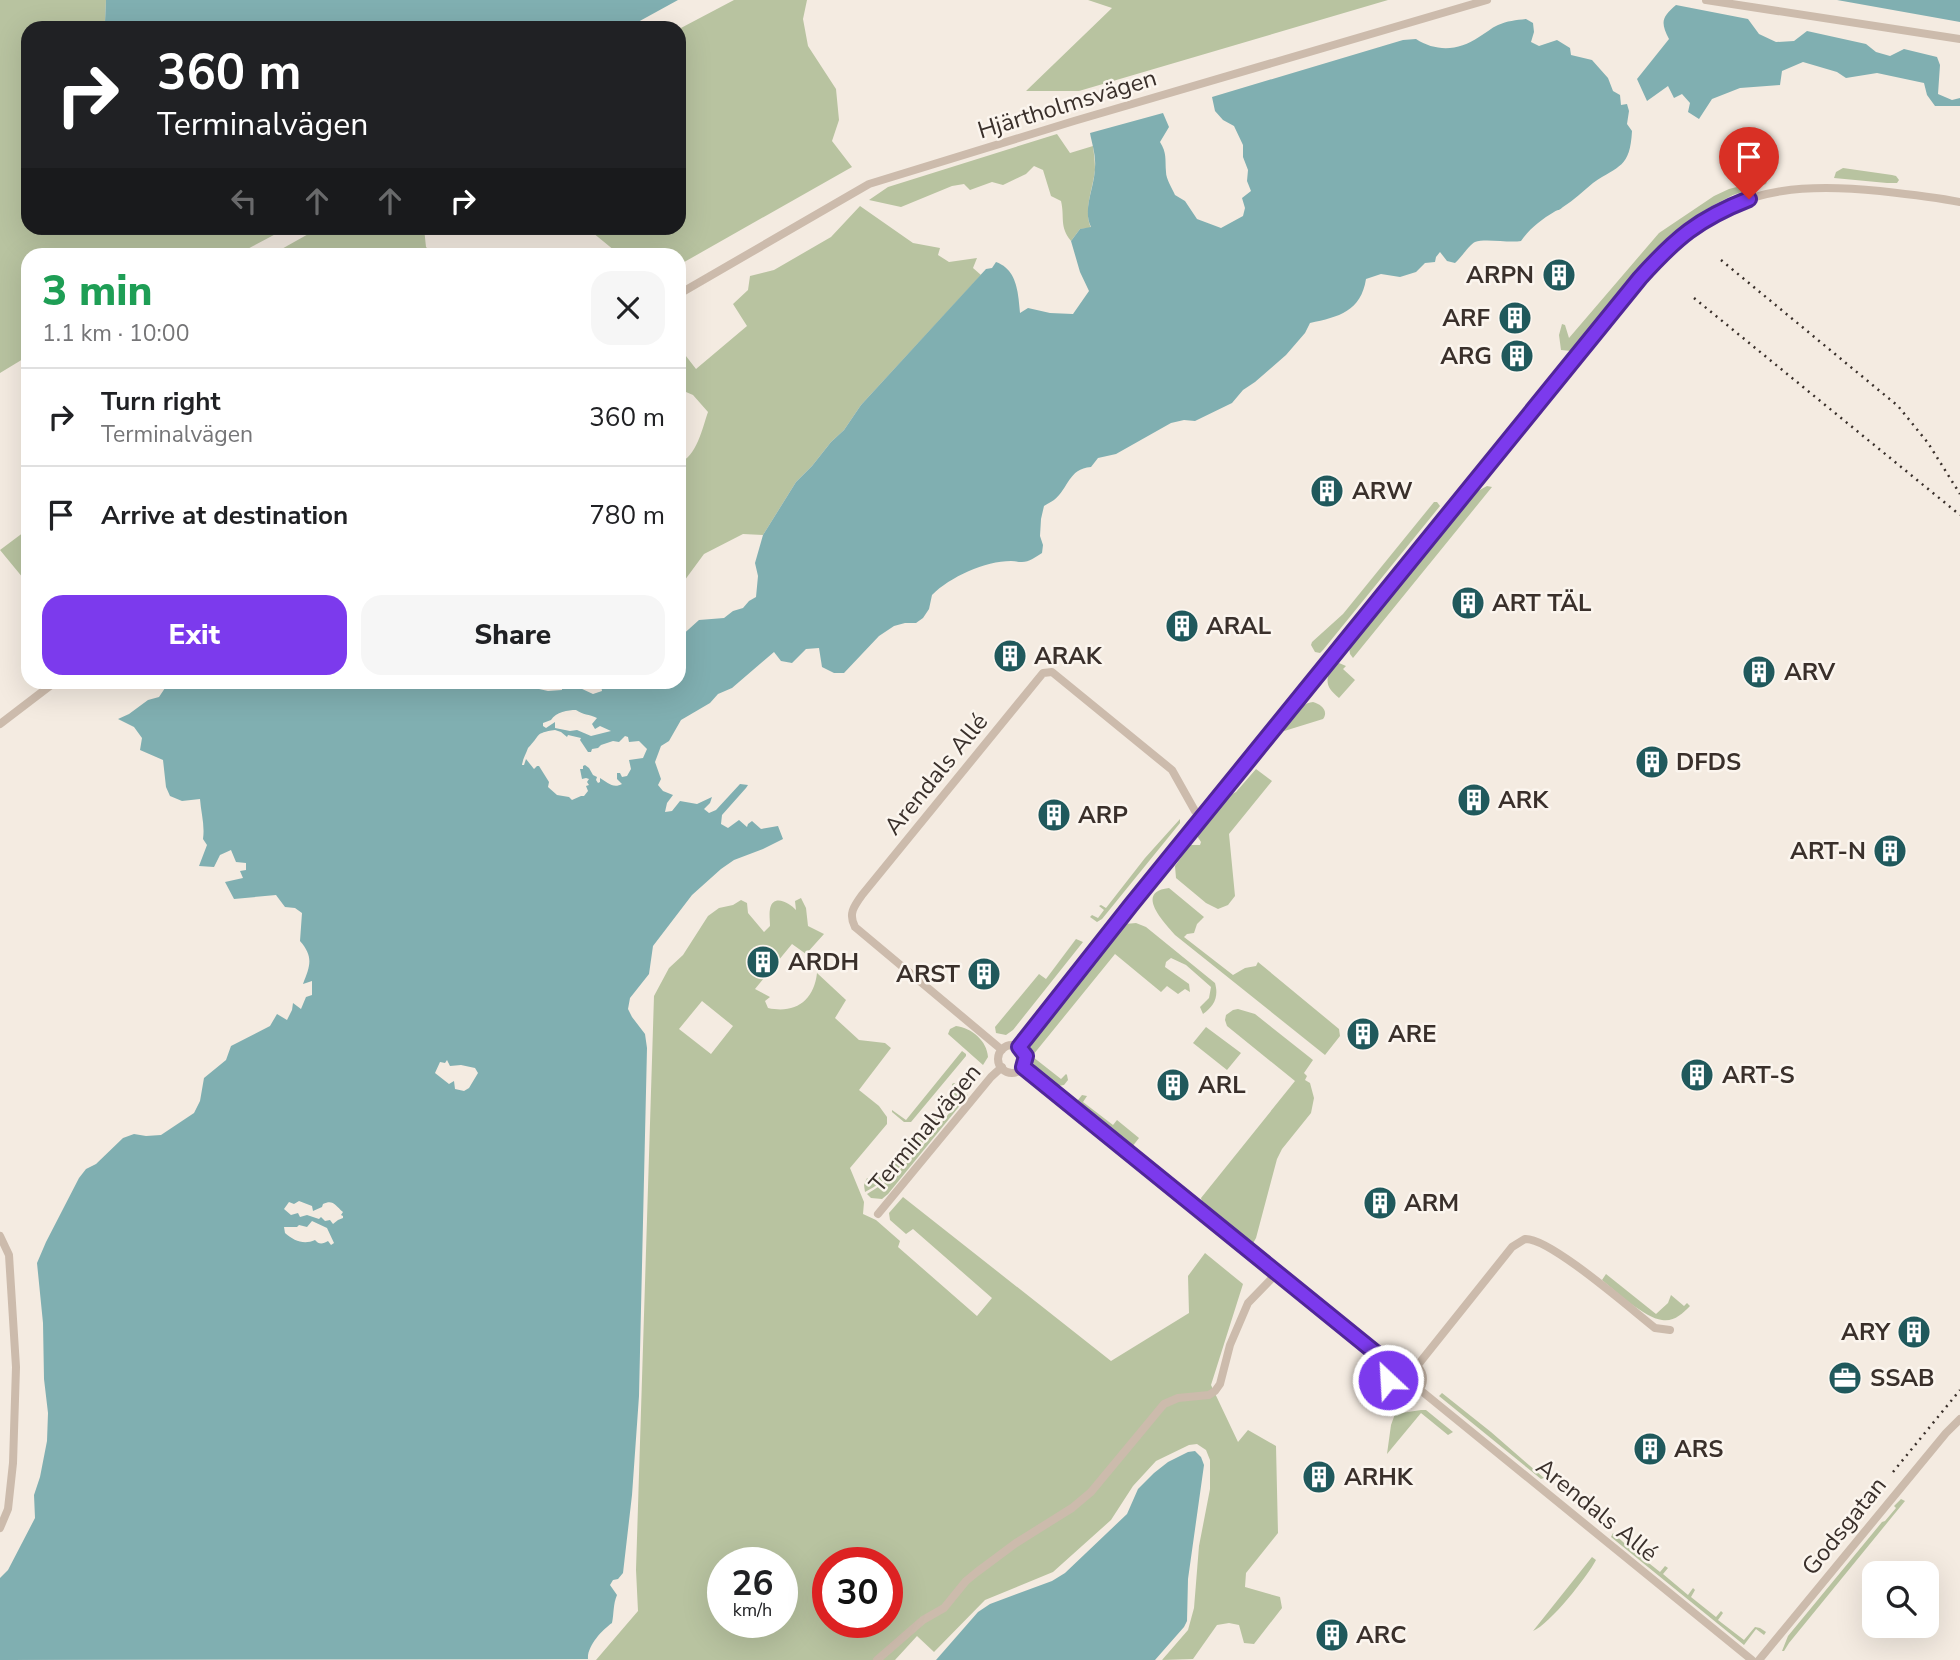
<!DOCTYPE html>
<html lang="en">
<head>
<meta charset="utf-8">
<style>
	:root { --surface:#fff; --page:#f6f6f6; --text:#202124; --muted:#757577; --line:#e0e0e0; --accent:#7c3aed }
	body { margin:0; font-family:"Nunito Sans",sans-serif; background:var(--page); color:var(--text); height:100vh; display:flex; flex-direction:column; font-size:26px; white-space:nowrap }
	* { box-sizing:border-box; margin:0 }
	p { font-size:23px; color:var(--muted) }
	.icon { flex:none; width:38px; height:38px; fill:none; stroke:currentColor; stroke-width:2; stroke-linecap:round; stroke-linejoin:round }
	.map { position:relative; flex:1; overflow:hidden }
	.side { position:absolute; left:21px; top:248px; width:665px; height:441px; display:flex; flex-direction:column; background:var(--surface); border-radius:21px; box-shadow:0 7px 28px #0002 }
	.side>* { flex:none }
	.banner { position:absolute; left:21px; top:21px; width:665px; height:214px; border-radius:21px; box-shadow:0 7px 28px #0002; background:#202124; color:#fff; overflow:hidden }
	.buttons { position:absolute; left:1862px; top:1561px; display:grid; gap:14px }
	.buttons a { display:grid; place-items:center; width:77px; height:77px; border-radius:14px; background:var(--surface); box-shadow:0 7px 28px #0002; font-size:35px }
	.speed { position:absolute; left:707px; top:1547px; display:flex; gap:14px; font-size:35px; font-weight:700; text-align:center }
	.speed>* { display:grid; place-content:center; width:91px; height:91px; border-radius:50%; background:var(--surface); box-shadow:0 7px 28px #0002; line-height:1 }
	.speed small { font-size:18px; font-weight:400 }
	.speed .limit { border:10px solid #d22; background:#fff; color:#111 }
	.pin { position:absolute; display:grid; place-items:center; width:60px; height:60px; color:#fff; margin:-72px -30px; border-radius:50% 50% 50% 0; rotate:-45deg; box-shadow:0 0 7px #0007 }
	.pin .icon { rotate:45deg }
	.me { position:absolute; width:77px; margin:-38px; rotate:335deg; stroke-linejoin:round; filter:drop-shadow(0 0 5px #0008) }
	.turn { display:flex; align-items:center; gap:24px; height:147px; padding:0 21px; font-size:32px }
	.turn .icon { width:91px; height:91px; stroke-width:2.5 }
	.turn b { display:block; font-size:49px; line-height:60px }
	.lanes { display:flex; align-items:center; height:66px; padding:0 21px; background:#0003; justify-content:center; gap:35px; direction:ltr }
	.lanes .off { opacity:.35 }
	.round { display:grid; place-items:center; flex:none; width:74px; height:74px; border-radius:21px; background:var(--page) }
	.summary { display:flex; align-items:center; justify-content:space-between; height:119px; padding:0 21px }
	h1 { font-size:42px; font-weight:800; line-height:52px; color:#1e9e55 }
	.action { display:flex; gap:14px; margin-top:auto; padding:14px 21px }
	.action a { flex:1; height:80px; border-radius:21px; background:var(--accent); color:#fff; font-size:28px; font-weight:800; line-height:80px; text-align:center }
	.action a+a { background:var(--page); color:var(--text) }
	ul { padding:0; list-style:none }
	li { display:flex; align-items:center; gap:21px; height:98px; padding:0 21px; border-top:2px solid var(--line) }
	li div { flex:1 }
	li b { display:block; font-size:26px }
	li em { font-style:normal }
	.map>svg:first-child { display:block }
</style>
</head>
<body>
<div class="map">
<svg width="1960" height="1660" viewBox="0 0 1960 1660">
	<rect width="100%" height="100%" fill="#f4ebe1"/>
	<path fill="#b8c3a0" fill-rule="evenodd" d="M0,0H106L105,22L107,28H28V228H287L236,255L28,256V356L0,373Z
		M734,0H807L803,19L808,46L836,89L839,120L832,141L852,167L679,265V256L620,255L587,228H679V29Z
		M1088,0H1388L1079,91H1026L1112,8Z
		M1057,134L1070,153L1093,146C1094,154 1095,162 1095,170C1093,189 1083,210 1091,228L1080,229L1071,241C1059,226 1065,218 1061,201L1051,196L1043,170L1034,166L1026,174L1003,185L992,182L970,190L964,184L952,186L901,207L869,200L888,187Z
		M1843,168L1892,175L1896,176L1899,180L1897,183H1887L1834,178L1836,172Z
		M1768,179L1766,184L1733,195L1710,207L1670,235L1643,263L1572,350L1571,351L1561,350L1559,335L1562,324L1565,325L1569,338L1659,233L1714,196L1729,189Z
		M860,206L913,243L940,248L938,255L949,262L977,258L973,268L981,275L861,405L844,430L831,442L812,466L796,482L763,535L743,534L704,554L679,588V463C697,456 702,429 708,412L693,395L679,389V347L696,369L747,326L733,304L748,290L750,276L774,270L831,237Z
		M319,228H424L426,247L434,255H271Z
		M1487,486L1492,487L1353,658L1350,654L1349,647L1469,498L1476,492Z
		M1434,502H1437L1440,506L1323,650L1320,653L1315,652L1311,645L1312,642L1343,614Z
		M28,529V584L0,550Z
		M1339,663L1346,666L1343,669L1355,680L1339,698C1328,689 1324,683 1331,668Z
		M1313,702C1321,704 1329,711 1323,719L1281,732C1288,719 1298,704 1313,702Z
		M1256,769L1272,781L1229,834L1235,896L1228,905L1218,909L1206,903L1176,878L1175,866L1190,845H1200L1201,842L1197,836L1199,830L1226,797L1236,792Z
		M1180,819V823L1102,919L1097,922L1090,917L1092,915L1098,918L1104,910L1099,906L1101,905L1106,908L1145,858Z
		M1169,888L1204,917L1197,924L1194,933L1187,934L1184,937L1233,975L1245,968L1256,966L1258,962L1339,1029L1340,1036L1325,1055L1175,935C1164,922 1134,892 1169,888Z
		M801,898L806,908L808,926L824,934L806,954L792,944L755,989L770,997L765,1001L768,1008C795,1014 814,1001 817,973L846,1000L835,1018L859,1040L885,1043L891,1048L859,1090L879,1106L887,1117V1124L850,1168L864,1202L863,1214L876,1220L900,1241L898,1247L977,1316L992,1298L913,1229L906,1234L890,1220L889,1213L903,1197L1111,1361L1189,1313L1188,1276L1205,1253L1243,1284L1211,1385L1238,1442L1248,1430L1276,1446L1278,1533L1246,1573L1245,1587L1280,1597L1282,1608L1254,1644L1244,1643L1239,1625L1229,1623L1217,1625L1193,1659L1162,1660L1188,1630L1194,1608L1199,1546L1210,1489V1460L1206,1450L1197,1444L1189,1445L1156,1461L1133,1486L1111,1520L1053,1572L985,1600L934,1652L917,1636L895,1660H596L638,1611L636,1570L654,996L669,968L683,955L708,916L719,908L733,905L741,900L747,903L748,913L764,932L770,926C770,921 769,914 770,909C773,893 790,903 796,910L795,901ZM702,1001L733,1026L711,1054L679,1029ZM723,1563H782V1622H723ZM828,1563H887V1622H828Z
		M1136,923L1146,927L1215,983C1219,997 1214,1006 1203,1014L1200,1007L1209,998L1211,987L1186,965L1171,958L1166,962L1165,967L1189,984L1190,992L1185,989L1178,994L1167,986L1161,992L1115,954L1033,1055V1057L1061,1079L1066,1074L1067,1075L1068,1080L1064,1085L1058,1086C1048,1078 1032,1069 1030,1054C1028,1030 1100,952 1118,930L1125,924Z
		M1076,939L1083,942L1013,1030L1006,1035L996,1033L995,1027L1039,974L1046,979Z
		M1238,1009L1255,1014L1313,1060L1304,1073L1307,1076L1305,1080L1310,1083L1314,1098L1311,1113L1282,1149L1277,1159L1256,1238L1252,1245L1203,1205L1201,1198L1295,1081L1227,1026L1225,1020L1226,1015L1233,1010Z
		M956,1026C972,1028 987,1041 988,1057L983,1065L948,1034L950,1029Z
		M1206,1027L1241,1053L1227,1070L1193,1043Z
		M962,1051L966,1054V1056L911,1122H904L892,1112V1110L906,1120Z
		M954,1083L963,1090C935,1126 907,1171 865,1192L864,1185L867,1178L874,1183L910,1144L916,1139L954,1092L952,1084Z
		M965,1093L968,1095L966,1098L888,1194L882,1199L871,1198L867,1194C909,1170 936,1129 965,1093Z
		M1082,1095L1087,1096L1083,1102L1113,1125L1117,1120L1139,1138L1132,1147L1079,1104L1078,1100Z
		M1606,1274L1656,1314L1668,1303L1671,1295L1684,1306L1687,1303L1690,1306C1682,1314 1674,1322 1662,1320C1645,1318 1615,1291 1602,1280Z
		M1442,1393L1491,1432L1544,1478L1541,1479L1439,1396Z
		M1421,1410H1426L1453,1432L1448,1435L1421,1413L1387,1454L1391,1425L1395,1414Z
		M1901,1499L1905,1501L1789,1643L1784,1651H1782L1788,1636L1882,1522L1885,1521L1896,1508L1894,1506Z
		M1613,1533L1632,1550L1637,1544L1639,1546L1635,1552L1660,1572L1665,1566L1668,1568L1663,1574L1688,1595L1693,1588L1695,1590L1691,1597L1716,1617L1721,1611L1723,1613L1718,1620L1744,1640L1755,1627L1760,1628L1766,1632L1764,1635L1756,1629L1744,1645L1611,1537Z
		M1592,1557L1596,1560C1587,1577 1550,1624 1533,1631Z"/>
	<path fill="#80afb1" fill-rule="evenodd" d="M106,0H678L627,28H107L105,22Z
		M1837,0H1960V22Z
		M1676,5L1748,19L1759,34L1776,42L1794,41L1807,31L1866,44L1876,52L1890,56L1904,49L1937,57L1940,65L1938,94L1952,100L1960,98V106H1935L1927,95L1924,83L1877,73L1846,78L1837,72L1803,62L1782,71L1780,85L1740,88L1712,99L1699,119L1688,112L1690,103L1682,94L1674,98L1668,86L1647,101L1637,79L1669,39C1660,22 1662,17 1676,5Z
		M1526,19L1533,23L1534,32L1531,42L1539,46L1557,40L1570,48L1571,55L1592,60L1608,78L1613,91L1620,95L1621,105L1627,104L1629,111L1627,124L1632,131C1630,168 1619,165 1593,183C1583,191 1574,200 1563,207C1557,212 1561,208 1554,212C1542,219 1529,229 1521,241C1508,243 1485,238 1475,242C1470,244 1461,258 1455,263L1447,261L1440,252L1436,257L1435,262L1425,263L1416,272L1400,277L1381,274L1366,279C1361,311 1339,317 1310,323L1305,333L1286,355L1255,382L1243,390L1232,403L1195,421L1184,420L1171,423L1116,454L1098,458L1091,467C1068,469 1069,488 1054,500C1051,502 1047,504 1044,506L1041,519L1040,536L1043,545L1042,553C1036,557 1029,562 1022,562C1018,562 1015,561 1011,561C985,561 950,577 932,595L929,609L923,618L916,623H905L894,626L879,636L844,673H834L822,667L819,648L806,649L792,663L781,661L774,652L732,688L718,694L710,703L681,720L669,741L661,746L655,762L661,779L658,785L663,791L673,795L667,803L665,812L672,811L680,801L697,804L712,797L710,803L704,809L709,813L716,810L740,784L748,785L746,788L722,815L721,824L728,828L739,820L747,827L748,824L752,821L761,829L778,826L783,839L763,849L734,860L721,869L692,895L653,946L649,974L630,998L628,1009L632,1017L645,1034L647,1048L639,1396L632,1495L623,1573L618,1579L613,1580L610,1585L617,1595C613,1604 614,1613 612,1623C602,1630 587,1646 588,1659L0,1660V1578L8,1570L35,1518L34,1495L40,1477L47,1441L48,1413L44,1379L43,1323L37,1263L46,1242L79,1178L86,1169L96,1164L123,1138L134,1134L146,1136L161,1135L194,1113L200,1101L204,1078L226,1060L231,1046L270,1026L277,1014L287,1020L292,1010L293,1003L301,1009L306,997L312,995V981L303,984C310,966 314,957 300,941L302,913L295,908L285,907L276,895L234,899L225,882L243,878L240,871L246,870V863L236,862L231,850L220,855L214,867L199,866L207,845L203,839C205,825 201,813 200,799L182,801L170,796L166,787L163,760L140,750L142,738L134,727L118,719L129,714L148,700L159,697L165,688L174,683L528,682L530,687L548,691L562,690V687L560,686L564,683L579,682L580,688L593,694L602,691L601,685L604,683C612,685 619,686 628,685L629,683L679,682V638L699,620L724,618L733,611L743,608L749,601L756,597L758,576L755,563L763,535L796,482L812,466L831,442L844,430L861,405L986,269L992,268L996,262C1018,270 1018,294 1020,313L1028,308L1050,313L1073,314L1089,291L1080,272L1071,241L1080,229L1091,227C1082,209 1095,187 1095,167C1096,155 1092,144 1090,133L1163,113L1169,127L1160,142C1167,153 1165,159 1166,172C1166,179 1172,188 1175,195L1185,201L1197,219L1221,228L1243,216L1245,208L1242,198L1251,191L1247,181L1248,170L1243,157V145L1234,126L1223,120L1215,111L1212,97L1403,40L1416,39C1436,52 1459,51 1479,37C1486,33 1491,28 1498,25C1507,21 1516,20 1526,19ZM576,710C583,715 589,714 597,718L592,724L595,729L600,726L611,731L591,736L577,730L570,731L555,728V722L546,728L543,726V723L551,720C556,712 568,710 576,710ZM555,730L561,732L567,737L568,735L581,738L580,740L588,752H591L592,749L598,748L601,745L613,741L619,742L625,736L628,737L629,742L639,741L647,749L643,758L629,760L631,769L627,776L622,777L620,773H617V779L622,784C613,789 607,782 600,778V782L598,783L596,780L597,777L593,775L589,768L585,765L583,766V769H580L582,779L586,778L589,779L587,782L589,785L586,786L588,791L584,796H581L572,800L569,797L557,795L548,787L549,782L539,766H537L534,769L526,759L524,765H522C523,758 526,754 528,748C541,735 534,733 555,730ZM447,1060L450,1066L461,1065L475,1068L478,1073L469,1088L464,1091L455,1089L454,1081L449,1084L435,1073L440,1062L445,1063ZM299,1201L312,1206L313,1211L322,1207L323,1204C333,1199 335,1205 343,1212L341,1215L343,1216V1218L338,1220L333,1224L330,1220L325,1221L321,1217L319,1219L307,1215L300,1217L298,1213L291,1215L284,1209L289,1202L294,1204ZM312,1221L327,1228L334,1243L331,1245L328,1241C323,1244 319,1245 315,1240C304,1245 294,1241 285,1233L284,1227H297L299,1225L307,1227Z
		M1195,1451L1201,1457L1204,1465L1188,1579L1187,1621L1184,1627L1155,1660H936L978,1612L990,1604L1052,1581L1065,1573L1127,1514L1138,1489L1154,1473L1168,1462L1188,1452Z"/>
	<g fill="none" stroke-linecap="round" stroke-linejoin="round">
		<path stroke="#ccbbac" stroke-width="8" d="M1706,0L1960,39
			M679,294L869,184L1074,121L1487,0
			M0,724L55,682
			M998 1059a14 14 0 1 1 28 0a14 14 0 1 1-28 0Z
			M1019,1047L1131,905L1640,278C1656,261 1671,243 1690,229C1750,186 1809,184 1880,191C1907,194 1934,197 1960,202
			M1002,1050L855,927C848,914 854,906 862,895L1043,673L1052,672L1172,770L1195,811L1201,817
			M1023,1067L1393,1367
			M878,1214L991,1077L1002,1067
			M0,1236L9,1255L16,1367L13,1463L8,1509L0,1528
			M1389 1379a17 17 0 1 1 34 0a17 17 0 1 1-34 0Z
			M1417,1366L1512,1247L1525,1239C1549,1237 1632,1310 1655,1328L1670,1330
			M1419,1389L1752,1660
			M877,1660L923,1620L944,1608L966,1581L977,1572L1016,1543L1072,1508L1091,1492L1164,1404L1178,1398L1209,1395L1215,1391L1220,1384L1230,1345L1248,1303L1277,1273
			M1759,1660L1946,1433L1960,1419"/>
		<path stroke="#3a302b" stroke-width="2.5" stroke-dasharray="2 5" stroke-linecap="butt" d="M1721,260L1898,406L1928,443L1960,494
			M1694,298L1960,515
			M1893,1472L1960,1390"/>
	</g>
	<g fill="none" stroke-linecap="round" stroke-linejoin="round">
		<defs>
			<path id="route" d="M1388,1380L1389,1373L1393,1367L1023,1067L1026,1056L1019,1047L1131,905L1640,278C1676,238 1698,219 1749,199"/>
		</defs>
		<use href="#route" stroke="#51269a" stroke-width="18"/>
		<use href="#route" stroke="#7c3aed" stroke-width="12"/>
	</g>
	<defs>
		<symbol id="building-disc" viewBox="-11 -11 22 22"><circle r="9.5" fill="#20595c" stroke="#fbf5ee"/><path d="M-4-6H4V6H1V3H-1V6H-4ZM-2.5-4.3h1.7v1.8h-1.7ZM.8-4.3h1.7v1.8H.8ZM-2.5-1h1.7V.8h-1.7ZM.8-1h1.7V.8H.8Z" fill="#fff"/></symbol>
		<symbol id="office-disc" viewBox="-11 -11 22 22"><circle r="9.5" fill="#20595c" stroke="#fbf5ee"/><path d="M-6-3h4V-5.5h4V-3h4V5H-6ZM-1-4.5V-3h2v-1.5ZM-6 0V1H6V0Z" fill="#fff"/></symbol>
	</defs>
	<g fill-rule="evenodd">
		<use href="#building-disc" x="1540" y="256" width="38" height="38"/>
		<use href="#building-disc" x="1496" y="299" width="38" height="38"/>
		<use href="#building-disc" x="1498" y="337" width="38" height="38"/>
		<use href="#building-disc" x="1308" y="472" width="38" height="38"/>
		<use href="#building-disc" x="1449" y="584" width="38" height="38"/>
		<use href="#building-disc" x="1163" y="607" width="38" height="38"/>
		<use href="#building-disc" x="991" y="637" width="38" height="38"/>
		<use href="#building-disc" x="1740" y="653" width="38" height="38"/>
		<use href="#building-disc" x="1633" y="743" width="38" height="38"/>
		<use href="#building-disc" x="1455" y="781" width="38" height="38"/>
		<use href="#building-disc" x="1035" y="796" width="38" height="38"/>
		<use href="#building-disc" x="1871" y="832" width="38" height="38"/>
		<use href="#building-disc" x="744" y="943" width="38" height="38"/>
		<use href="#building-disc" x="965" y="955" width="38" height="38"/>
		<use href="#building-disc" x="1344" y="1015" width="38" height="38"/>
		<use href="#building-disc" x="1678" y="1056" width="38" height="38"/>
		<use href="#building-disc" x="1154" y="1066" width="38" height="38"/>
		<use href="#building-disc" x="1361" y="1184" width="38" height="38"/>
		<use href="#building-disc" x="1895" y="1313" width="38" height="38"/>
		<use href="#office-disc" x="1826" y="1359" width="38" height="38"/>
		<use href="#building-disc" x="1631" y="1430" width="38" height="38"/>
		<use href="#building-disc" x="1300" y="1458" width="38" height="38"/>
		<use href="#building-disc" x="1313" y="1616" width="38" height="38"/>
	</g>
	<g text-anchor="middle" stroke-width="5" stroke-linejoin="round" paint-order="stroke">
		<g font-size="24" fill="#3a302b" stroke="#fbf5ee">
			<text transform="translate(1067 104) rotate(-17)" y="8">Hjärtholmsvägen</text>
			<text transform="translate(936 774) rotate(-51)" y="8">Arendals Allé</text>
			<text transform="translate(925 1128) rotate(-50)" y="8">Terminalvägen</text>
			<text transform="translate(1597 1510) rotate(39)" y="8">Arendals Allé</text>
			<text transform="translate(1844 1526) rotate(-51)" y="8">Godsgatan</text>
		</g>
		<g font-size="24" font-weight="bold" fill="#3a302b" stroke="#fbf5ee" text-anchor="start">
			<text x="1534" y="283" text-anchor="end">ARPN</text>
			<text x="1490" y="326" text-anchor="end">ARF</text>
			<text x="1492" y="364" text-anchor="end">ARG</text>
			<text x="1352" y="499">ARW</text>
			<text x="1492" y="611">ART TÄL</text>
			<text x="1206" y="634">ARAL</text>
			<text x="1034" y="664">ARAK</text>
			<text x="1784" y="680">ARV</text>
			<text x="1676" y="770">DFDS</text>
			<text x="1498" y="808">ARK</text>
			<text x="1078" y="823">ARP</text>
			<text x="1866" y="859" text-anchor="end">ART-N</text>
			<text x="788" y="970">ARDH</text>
			<text x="960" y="982" text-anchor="end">ARST</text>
			<text x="1388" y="1042">ARE</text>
			<text x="1722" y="1083">ART-S</text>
			<text x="1198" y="1093">ARL</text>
			<text x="1404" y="1211">ARM</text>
			<text x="1890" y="1340" text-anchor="end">ARY</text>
			<text x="1870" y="1386">SSAB</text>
			<text x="1674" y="1457">ARS</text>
			<text x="1344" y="1485">ARHK</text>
			<text x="1356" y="1643">ARC</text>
		</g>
	</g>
</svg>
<div class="buttons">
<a><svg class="icon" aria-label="search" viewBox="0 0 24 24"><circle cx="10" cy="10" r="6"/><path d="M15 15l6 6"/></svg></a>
</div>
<div class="speed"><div>26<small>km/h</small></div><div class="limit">30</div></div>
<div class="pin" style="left:1749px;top:199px;background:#d93025"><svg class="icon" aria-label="arrive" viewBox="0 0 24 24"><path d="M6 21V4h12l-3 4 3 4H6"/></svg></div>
<svg class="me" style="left:1388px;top:1380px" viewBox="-20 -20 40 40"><circle r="17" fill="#7c3aed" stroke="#fff" stroke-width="3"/><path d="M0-11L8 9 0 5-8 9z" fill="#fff"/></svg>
<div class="banner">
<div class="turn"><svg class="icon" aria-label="right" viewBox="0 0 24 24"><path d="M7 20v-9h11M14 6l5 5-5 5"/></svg><div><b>360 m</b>Terminalvägen</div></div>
<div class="lanes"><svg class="icon off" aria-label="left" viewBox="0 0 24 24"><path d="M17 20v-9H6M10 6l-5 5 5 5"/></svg><svg class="icon off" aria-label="ahead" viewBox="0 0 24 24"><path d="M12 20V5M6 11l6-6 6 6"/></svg><svg class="icon off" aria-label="ahead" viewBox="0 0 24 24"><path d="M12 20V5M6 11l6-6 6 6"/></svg><svg class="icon" aria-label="right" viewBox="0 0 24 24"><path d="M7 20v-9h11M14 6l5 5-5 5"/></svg></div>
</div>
<section class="side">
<div class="summary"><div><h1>3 min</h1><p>1.1 km · 10:00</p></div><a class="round"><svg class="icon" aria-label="close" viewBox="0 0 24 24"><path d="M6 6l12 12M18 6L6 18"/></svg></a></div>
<ul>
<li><svg class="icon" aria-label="right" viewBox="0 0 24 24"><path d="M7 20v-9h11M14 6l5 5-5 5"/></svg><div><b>Turn right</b><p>Terminalvägen</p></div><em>360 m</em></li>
<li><svg class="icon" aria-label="arrive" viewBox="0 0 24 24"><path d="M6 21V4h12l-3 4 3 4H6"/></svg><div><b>Arrive at destination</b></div><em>780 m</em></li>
</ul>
<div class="action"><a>Exit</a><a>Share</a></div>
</section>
</div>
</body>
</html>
